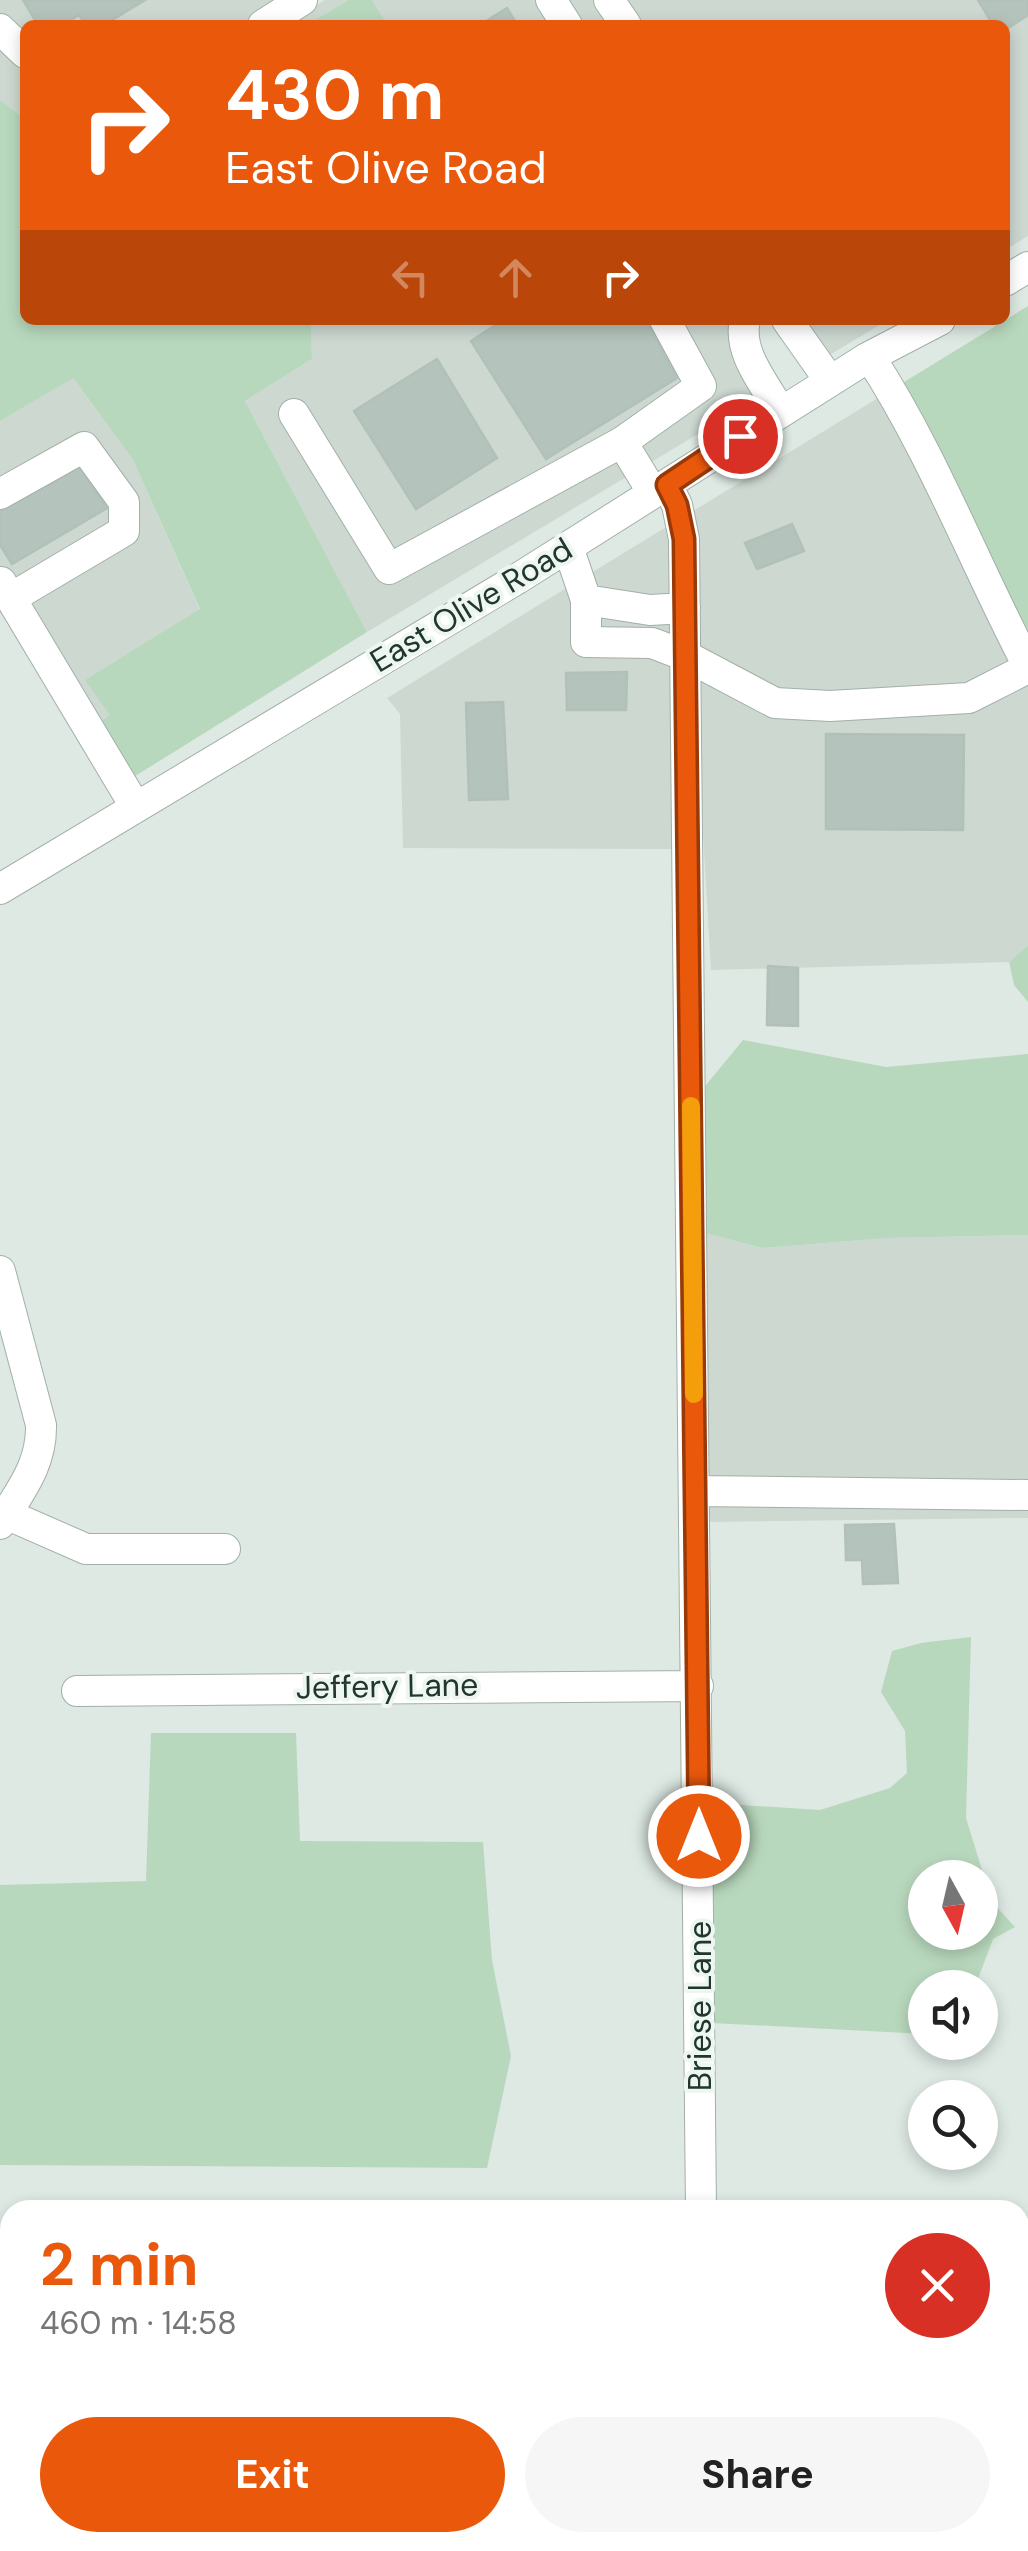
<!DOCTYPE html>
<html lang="en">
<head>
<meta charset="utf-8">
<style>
	:root { --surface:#fff; --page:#f6f6f6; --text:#222; --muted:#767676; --accent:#ea580c }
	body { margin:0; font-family:"DM Sans",sans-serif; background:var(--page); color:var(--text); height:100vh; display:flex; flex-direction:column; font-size:38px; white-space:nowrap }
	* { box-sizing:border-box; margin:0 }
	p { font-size:32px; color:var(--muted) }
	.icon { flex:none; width:55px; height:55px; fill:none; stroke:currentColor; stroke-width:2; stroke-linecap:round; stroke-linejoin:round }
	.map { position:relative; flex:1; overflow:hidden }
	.drawer { position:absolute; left:0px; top:2200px; width:1030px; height:352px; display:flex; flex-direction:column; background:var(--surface); border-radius:30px 30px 0 0; box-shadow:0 5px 15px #0003 }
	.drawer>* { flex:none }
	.hud { position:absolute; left:20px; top:20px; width:990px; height:305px; border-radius:15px; box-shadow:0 5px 15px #0003; background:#ea580c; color:#fff; overflow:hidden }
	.needle { width:65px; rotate:172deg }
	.buttons { position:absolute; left:908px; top:1860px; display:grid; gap:20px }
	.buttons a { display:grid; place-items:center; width:90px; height:90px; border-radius:50%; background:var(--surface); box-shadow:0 5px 15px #0003; font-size:50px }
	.pin { position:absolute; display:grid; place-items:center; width:85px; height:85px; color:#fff; margin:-42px; border:5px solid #fff; border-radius:50%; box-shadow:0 2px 10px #0007 }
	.me { position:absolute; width:110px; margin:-55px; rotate:0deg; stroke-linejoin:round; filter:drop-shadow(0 0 8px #0008) }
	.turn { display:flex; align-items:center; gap:35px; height:210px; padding:0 40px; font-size:45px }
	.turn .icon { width:130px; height:130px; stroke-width:2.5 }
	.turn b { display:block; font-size:70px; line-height:85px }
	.lanes { display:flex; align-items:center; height:95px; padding:0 40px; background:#0003; justify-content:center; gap:50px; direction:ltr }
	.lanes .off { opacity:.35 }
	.round { display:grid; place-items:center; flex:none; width:105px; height:105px; border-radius:52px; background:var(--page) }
	.head { display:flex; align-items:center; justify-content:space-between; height:170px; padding:0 40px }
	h1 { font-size:60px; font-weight:700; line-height:75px; color:var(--accent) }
	.button { display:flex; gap:20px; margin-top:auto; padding:20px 40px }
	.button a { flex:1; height:115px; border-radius:60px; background:var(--accent); color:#fff; font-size:40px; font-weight:700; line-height:115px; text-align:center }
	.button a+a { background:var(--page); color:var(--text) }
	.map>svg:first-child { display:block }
</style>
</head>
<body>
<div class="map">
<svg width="1028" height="2551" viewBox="0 0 1028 2551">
	<rect width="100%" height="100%" fill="#dee9e3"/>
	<path fill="#cdd8d1" d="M0,0H280L241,25H25V119L0,100Z
		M325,0H348L307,25H285Z
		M372,0H538L554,25H388Z
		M564,0H1028V236L1005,250V25H581Z
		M311,320H734L760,397L367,632L245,401L312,359Z
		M801,320H888L826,357Z
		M72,377L133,460L200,610L86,680L111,715L82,737L0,612V421Z
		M891,390L1028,646V945L1009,962L711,970L696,714L690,513Z
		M671,524L675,849L403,848L400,714L387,698Z
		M705,1233L762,1248L888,1238L1028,1235V1518L707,1522Z"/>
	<path fill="#b8d8bd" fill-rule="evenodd" d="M348,0H372L388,25H307Z
		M0,100L25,119V320H311L312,359L245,401L367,632L116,788L82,737L110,715L85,680L200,609L133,460L73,378L0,421Z
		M1028,306V646L891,390Z
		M1028,945V1002L1014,985L1009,962Z
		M743,1040L886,1067L1028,1054V1235L888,1238L762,1248L705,1233L701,1091Z
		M971,1637L966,1818L992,1902L1015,1927L993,1939L975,1987L925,1988V2034L711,2023L709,1803L820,1810L890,1788L907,1773L905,1731L881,1692L892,1651L921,1643ZM925,1878H980V1932H925Z
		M151,1733H296L300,1841L483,1842L492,1960L511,2056L487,2168L0,2165V1885L146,1881Z
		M1020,2393H1028V2551H780L715,2546V2543L1020,2542Z"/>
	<path fill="#b4c3bb" stroke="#b1c1b9" stroke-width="2.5" d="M23,0H145L104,25H86L79,15L62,25H38Z
		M978,0H1028V15L1005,30V25H993Z
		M507,8L517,25H480Z
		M503,320H646L677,378L546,459L471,341Z
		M437,359L497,458L416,509L354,411Z
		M78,464L107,508L12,564L0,545V511Z
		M792,524L804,551L757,569L745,543Z
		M627,672L626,710H567L566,673Z
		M503,702L508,799L469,800L466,703Z
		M826,734L964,735L963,830L826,829Z
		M768,966L798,968V1026L767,1025Z
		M894,1524L898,1583L863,1584L862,1560H846L845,1525Z"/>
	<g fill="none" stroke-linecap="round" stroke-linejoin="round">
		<defs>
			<path id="minor" d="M551,0L567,25
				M609,0L626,25
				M263,25L302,0
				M0,29L25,53
				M1005,281L1028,267
				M745,320C737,352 765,384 780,411
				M787,320L830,381
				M870,357C933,454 974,563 1028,666
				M294,414L389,569L622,442L653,493
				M622,442L701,386L665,320
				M667,485L677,505L684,539L701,2210
				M0,494L84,447L124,502V531L11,598
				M568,547L586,600L650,610L685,608
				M1,582L135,806
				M586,600V642L652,643L686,656L775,703L830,706L969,698L1028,668
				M0,889L517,579L867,358L940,320
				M0,1271L41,1425C42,1465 20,1491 0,1524
				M695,1491L1028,1495
				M6,1514L86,1549H225
				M77,1691L698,1686
				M0,2327H10
				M704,2542V2551"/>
		</defs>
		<use href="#minor" stroke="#a2b0a9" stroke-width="32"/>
		<use href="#minor" stroke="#fff" stroke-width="30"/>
	</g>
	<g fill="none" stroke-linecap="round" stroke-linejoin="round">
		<defs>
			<path id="route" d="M699,1836L684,539L677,505L667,485L740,436"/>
		</defs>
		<use href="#route" stroke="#983908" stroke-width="25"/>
		<use href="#route" stroke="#ea580c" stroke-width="18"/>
		<path stroke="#f59e0b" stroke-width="18" d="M691,1106L694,1394"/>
	</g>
	<g text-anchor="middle" stroke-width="8" stroke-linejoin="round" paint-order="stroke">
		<g font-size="32" fill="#21372e" stroke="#eef6f1">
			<text transform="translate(471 605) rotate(-31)" y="11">East Olive Road</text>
			<text transform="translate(387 1686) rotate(-1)" y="11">Jeffery Lane</text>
			<text transform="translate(700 2006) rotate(-90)" y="11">Briese Lane</text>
		</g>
	</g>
</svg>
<div class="buttons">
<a><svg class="needle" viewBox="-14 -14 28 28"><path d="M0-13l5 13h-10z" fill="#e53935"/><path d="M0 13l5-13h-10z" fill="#767676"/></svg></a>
<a><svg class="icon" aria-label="sound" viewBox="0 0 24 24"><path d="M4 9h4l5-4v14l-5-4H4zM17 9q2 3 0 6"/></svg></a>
<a><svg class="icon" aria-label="search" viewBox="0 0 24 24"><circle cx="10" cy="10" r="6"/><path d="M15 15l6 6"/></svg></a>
</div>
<div class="pin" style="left:740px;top:436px;background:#d93025"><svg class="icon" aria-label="arrive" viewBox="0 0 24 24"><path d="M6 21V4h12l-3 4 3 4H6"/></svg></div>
<svg class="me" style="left:699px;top:1836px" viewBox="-20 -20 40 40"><circle r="17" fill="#ea580c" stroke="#fff" stroke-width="3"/><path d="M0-11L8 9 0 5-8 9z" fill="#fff"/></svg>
<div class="hud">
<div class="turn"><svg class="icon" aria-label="right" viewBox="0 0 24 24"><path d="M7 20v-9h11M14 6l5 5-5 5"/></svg><div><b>430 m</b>East Olive Road</div></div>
<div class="lanes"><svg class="icon off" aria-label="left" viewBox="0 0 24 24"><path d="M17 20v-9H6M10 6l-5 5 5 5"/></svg><svg class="icon off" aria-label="ahead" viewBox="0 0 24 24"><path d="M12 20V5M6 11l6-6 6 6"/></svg><svg class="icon" aria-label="right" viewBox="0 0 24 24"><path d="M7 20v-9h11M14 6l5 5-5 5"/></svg></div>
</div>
<section class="drawer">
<div class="head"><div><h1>2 min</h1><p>460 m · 14:58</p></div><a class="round" style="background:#d93025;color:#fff"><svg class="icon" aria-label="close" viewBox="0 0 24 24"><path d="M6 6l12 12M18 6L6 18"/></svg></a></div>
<div class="button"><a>Exit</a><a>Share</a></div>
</section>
</div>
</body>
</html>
